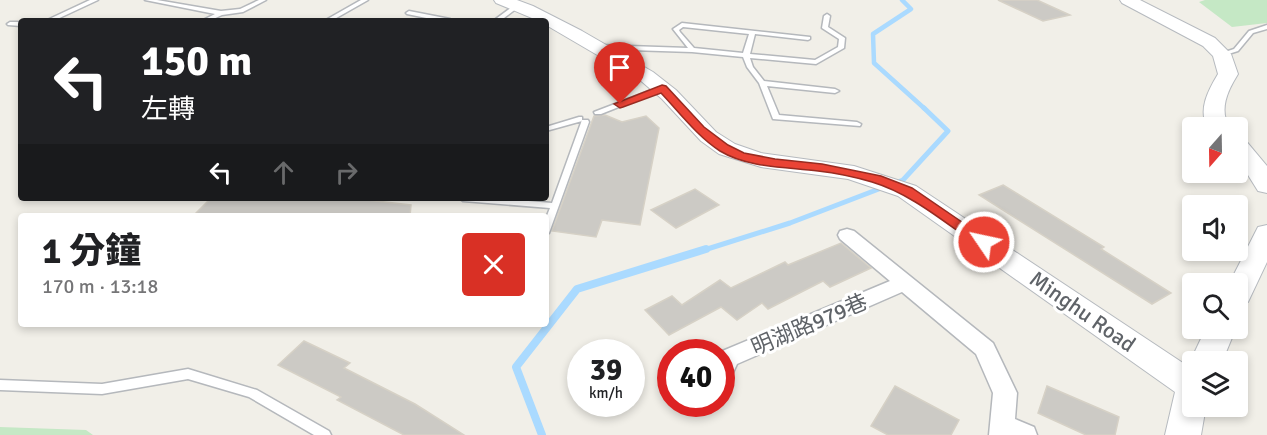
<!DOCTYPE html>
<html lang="zh-TW">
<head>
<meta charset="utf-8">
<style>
	:root { --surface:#fff; --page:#f6f6f6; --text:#202124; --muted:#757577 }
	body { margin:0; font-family:Signika,"Noto Sans TC",sans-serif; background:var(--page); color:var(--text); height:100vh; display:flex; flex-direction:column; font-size:22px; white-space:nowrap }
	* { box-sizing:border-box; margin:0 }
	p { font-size:20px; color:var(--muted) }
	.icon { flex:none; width:33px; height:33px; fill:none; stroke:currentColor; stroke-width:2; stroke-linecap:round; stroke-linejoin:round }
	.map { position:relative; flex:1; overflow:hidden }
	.drawer { position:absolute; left:18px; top:213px; width:531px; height:114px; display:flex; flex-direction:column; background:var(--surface); border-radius:6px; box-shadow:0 3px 9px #0003 }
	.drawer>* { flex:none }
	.banner { position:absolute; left:18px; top:18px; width:531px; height:183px; border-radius:6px; box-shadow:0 3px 9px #0003; background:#202124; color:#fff; overflow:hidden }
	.needle { width:39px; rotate:200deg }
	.buttons { position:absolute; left:1182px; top:117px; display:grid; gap:12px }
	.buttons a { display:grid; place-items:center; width:66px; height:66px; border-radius:6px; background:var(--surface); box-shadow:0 3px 9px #0003; font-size:30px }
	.speed { position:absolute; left:567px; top:339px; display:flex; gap:12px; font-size:30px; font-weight:700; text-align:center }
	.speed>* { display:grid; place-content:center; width:78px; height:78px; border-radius:50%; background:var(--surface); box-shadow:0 3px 9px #0003; line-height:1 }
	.speed small { font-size:15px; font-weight:400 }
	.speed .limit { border:9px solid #d22; background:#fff; color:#111 }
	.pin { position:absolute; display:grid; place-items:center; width:51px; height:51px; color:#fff; margin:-62px -26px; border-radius:50% 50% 50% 0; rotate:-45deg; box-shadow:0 0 6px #0007 }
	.pin .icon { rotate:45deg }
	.me { position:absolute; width:66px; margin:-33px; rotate:304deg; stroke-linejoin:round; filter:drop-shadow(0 0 4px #0008) }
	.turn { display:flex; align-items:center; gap:21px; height:126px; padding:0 24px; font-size:27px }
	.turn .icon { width:78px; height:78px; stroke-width:2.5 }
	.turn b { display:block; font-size:42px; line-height:51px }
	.lanes { display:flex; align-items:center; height:57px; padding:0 24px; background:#0003; justify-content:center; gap:30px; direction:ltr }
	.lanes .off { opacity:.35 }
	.round { display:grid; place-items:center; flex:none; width:63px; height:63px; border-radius:6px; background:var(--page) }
	.headline { display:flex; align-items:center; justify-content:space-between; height:102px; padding:0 24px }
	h1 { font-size:36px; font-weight:800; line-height:45px }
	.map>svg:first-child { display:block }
</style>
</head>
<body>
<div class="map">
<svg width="1267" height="435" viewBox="0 0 1267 435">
	<rect width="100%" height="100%" fill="#f1efe8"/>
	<path fill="#c5e8c5" d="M1205,0H1267V23L1232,27L1199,2Z
		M0,427L86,430L93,435H0Z"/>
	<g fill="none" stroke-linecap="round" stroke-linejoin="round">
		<path stroke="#aadaff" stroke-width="4.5" d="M902,0L911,9L873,34L874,63L925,109"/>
		<path stroke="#aadaff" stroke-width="5" d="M893,184L903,180L948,131L924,108
			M701,251L790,223L884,187"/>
		<path stroke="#aadaff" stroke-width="8" d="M542,435L516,367L577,289L706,249"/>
	</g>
	<path fill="#cccac5" stroke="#d6d1c6" stroke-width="1.5" d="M998,0H1037L1070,15L1043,21Z
		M605,115L622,122L646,116L659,128L640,225L602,220L596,237L552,231L594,116Z
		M1003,185L1104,247L1101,249L1171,293L1152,304L979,195Z
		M695,189L719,205L676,228L651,210Z
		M211,198H350L411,205L410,216H193Z
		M841,243L871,268L830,287L823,281L768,309L762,303L737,320L721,307L669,335L645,310L672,296L682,305L720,280L731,288L785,262L788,265Z
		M304,341L350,363L344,368L415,404L464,435H404L337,400L341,397L278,365Z
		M895,386L959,420L951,435H888L871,426Z
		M1047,386L1119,417L1115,435H1086L1038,413Z"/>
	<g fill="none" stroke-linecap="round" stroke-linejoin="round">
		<defs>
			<path id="lane" d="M90,0H98L53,21H45Z
				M145,0H157L221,11L240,9L259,0H266L243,12L222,15L209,21H201L215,14Z
				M361,0H368L331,21H324Z
				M516,4L521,5L500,21H493Z
				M409,11L450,19L453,21H441L407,14L406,13Z
				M827,14L830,16L828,27L845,38L844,48L816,64L750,58L753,67L764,81L835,89L839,91L835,93L767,86L779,115L857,122L861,124L860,126L773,119L759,83L747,67L743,57L692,52L599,49L596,47L599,45L688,48L673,29L682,23L810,37V39L808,40L755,34L750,54L815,60L838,47L839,39L822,28L824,16ZM683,27L749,34L743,53L694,48L680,32L679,30Z
				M10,22H21V26L8,25L7,24Z
				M1267,25V29L1253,33L1238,51L1222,56L1219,54L1234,49L1249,31Z
				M662,86L664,87V89L601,114H595L594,112Z
				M579,117H582V121L546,131V127Z
				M582,120H588L589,122L549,233L546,234V218L550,208L463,201L459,198H494L552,203Z
				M188,369L257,390L329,431L331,435H314L249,397L188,379L102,394L0,390V380L102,384Z"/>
			<path id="street" d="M847,229L854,231L993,343L1017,393L1015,419L1034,427L1037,435H989L993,393L976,354L902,292L737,364L730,379L722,382L720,352L890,281L840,239L838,235L840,231Z"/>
			<path id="secondary" d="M494,0H517L533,6L582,31L653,72L676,90L716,132L735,144L761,153L854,166L916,186L1192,369V406H1206L1201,435H1165L1175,392L898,196L848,179L761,167L719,154L701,141L662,99L640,80L546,25V21H539L496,3Z
				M1120,0H1140L1215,38L1231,54L1238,74C1228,90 1218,110 1230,128H1208C1197,110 1209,89 1218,74L1213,56L1203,46L1122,3Z
				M1238,139L1246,141L1267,166V193L1258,191L1238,159Z
				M1267,225V262L1248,302L1238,305V284H1229L1258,227Z
				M1206,328H1236L1222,362H1192V367L1190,362Z"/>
		</defs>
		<use href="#lane" stroke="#b5b8bc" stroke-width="3"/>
		<use href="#street" stroke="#b5b8bc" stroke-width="3"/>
		<use href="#secondary" stroke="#b6babf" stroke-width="2"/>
		<use href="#lane" fill="#fff" fill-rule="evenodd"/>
		<use href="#street" fill="#fff" fill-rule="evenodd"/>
		<use href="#secondary" fill="#fff" fill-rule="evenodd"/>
	</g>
	<path fill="#ea4335" stroke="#982c22" stroke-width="1.5" d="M662,85L666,86L704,127L728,145L744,153L775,159L822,164L881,176L912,188L991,242L989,246H979C945,223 912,194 872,182C855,177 836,173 818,171C787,167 748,168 720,151C697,136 679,112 661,93L623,107L620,108L614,104Z"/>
	<g text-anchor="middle" stroke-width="6" stroke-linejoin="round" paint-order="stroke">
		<g font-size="22" fill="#5f6368" stroke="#fff">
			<text transform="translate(1083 311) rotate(35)" y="8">Minghu Road</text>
			<text transform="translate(809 324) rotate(-23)" y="8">明湖路979巷</text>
		</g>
	</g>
</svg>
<div class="buttons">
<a><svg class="needle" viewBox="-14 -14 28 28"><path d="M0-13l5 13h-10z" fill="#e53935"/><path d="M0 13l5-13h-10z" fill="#757577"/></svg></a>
<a><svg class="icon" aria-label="sound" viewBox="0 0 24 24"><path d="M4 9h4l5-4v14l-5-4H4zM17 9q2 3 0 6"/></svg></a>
<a><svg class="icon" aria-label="search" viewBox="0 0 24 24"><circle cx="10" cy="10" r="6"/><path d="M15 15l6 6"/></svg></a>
<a><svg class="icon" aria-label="layers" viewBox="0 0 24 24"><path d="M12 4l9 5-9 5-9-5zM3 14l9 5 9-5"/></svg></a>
</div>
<div class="speed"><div>39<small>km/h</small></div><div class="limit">40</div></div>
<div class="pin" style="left:620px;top:104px;background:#d93025"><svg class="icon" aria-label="arrive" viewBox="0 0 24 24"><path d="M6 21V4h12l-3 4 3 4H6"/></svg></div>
<svg class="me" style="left:984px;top:242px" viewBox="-20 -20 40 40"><circle r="17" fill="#ea4335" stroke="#fff" stroke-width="3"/><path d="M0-11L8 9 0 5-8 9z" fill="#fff"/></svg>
<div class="banner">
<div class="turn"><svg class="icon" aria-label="left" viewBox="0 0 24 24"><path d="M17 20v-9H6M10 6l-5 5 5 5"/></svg><div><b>150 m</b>左轉</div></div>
<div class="lanes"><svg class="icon" aria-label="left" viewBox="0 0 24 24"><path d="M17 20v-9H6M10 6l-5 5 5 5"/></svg><svg class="icon off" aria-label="ahead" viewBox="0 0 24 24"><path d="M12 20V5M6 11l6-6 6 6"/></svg><svg class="icon off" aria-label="right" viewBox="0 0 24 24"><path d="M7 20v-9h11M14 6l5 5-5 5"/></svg></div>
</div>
<section class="drawer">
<div class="headline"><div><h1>1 分鐘</h1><p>170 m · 13:18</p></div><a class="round" style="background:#d93025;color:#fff"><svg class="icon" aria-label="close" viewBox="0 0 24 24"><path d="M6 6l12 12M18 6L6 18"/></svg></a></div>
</section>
</div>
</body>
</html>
